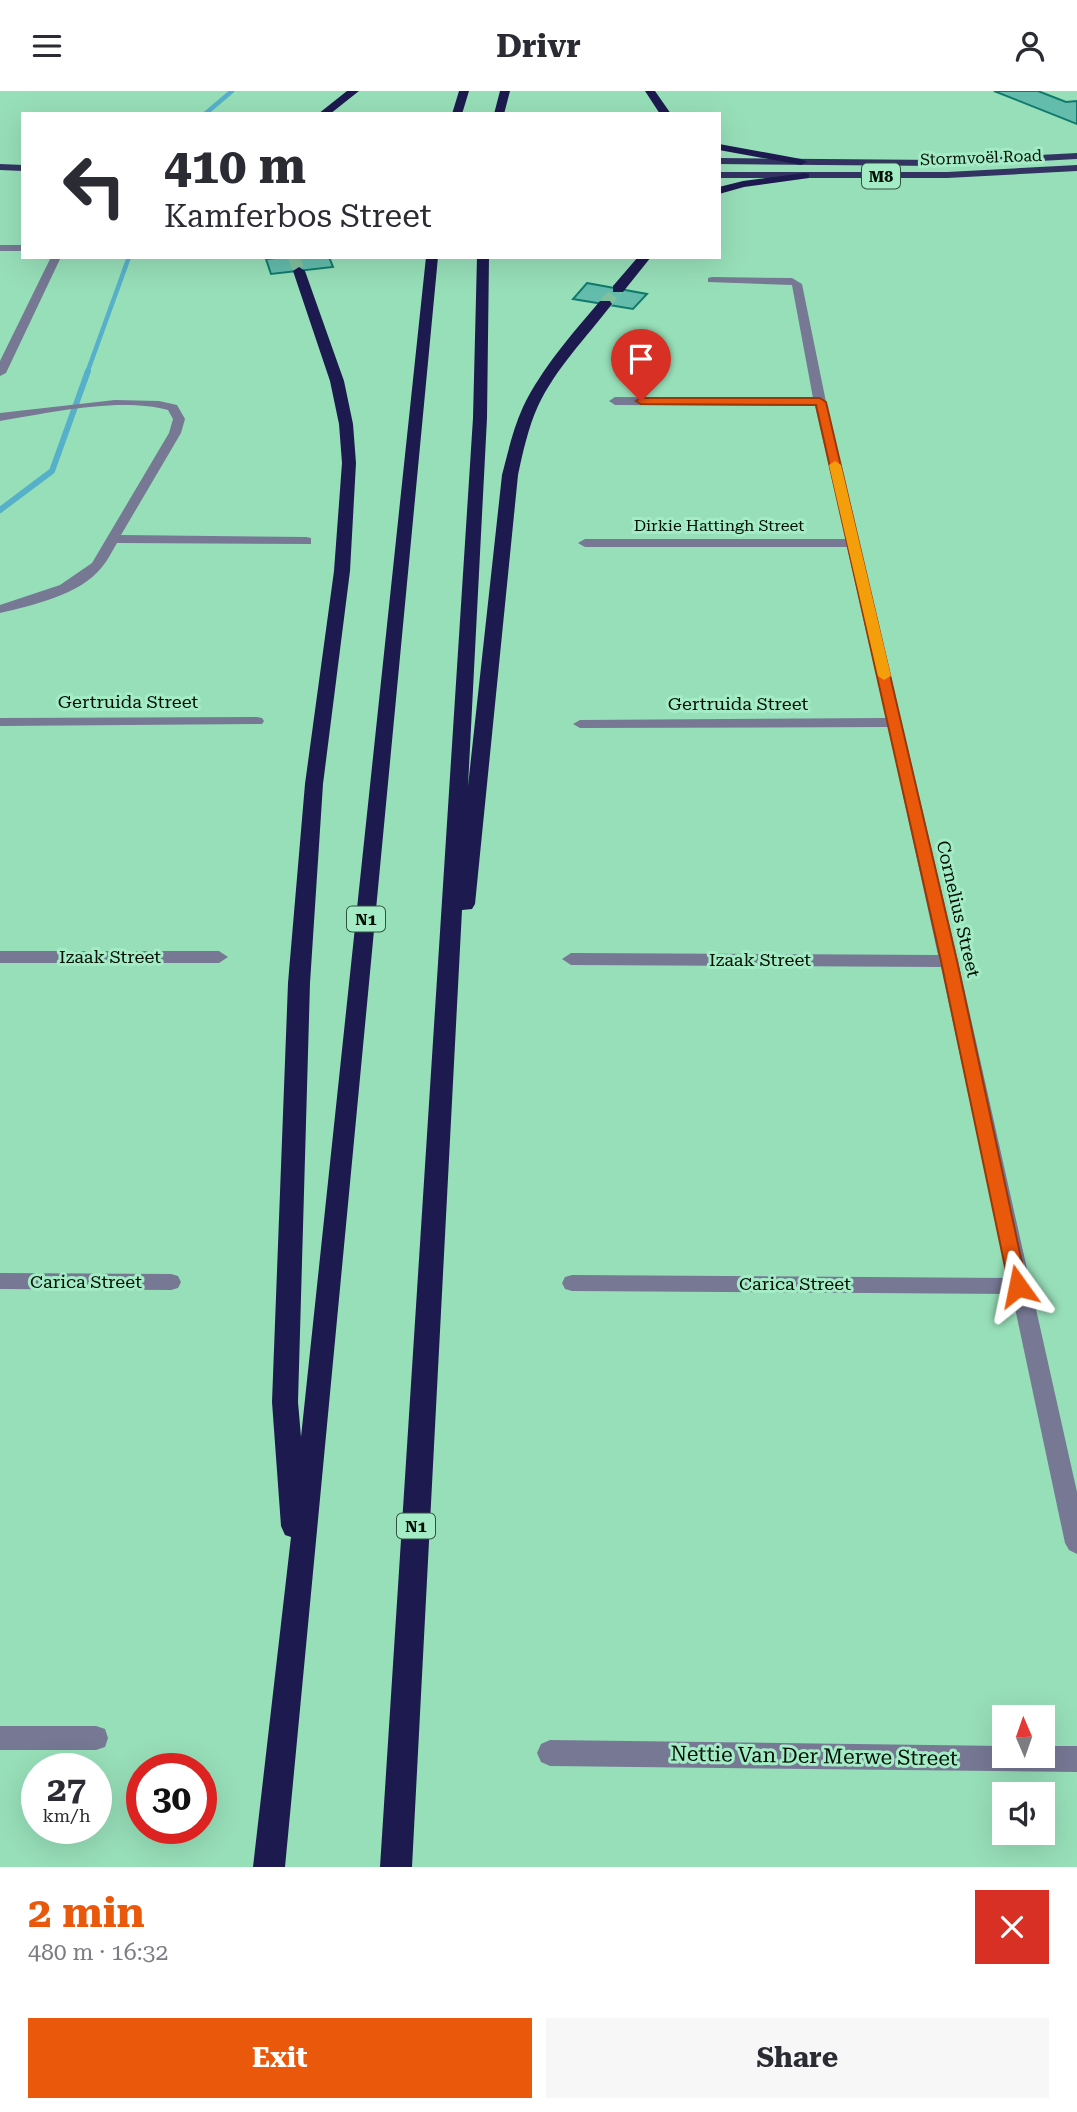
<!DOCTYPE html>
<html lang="en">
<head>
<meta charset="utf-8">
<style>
	:root { --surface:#fff; --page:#f7f7f7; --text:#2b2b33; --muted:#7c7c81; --accent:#ea580c }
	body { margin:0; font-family:"Roboto Serif",serif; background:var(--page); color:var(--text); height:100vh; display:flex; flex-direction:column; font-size:26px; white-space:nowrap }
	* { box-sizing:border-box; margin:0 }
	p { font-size:23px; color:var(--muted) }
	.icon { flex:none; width:38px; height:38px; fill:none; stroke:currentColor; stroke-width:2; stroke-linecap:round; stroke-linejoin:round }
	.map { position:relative; height:1776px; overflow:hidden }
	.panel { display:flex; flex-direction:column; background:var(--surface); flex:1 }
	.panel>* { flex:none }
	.hud { position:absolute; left:21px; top:21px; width:700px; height:147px; border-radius:0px; box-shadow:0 7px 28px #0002; background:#fff; color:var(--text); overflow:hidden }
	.needle { width:46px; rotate:358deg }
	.controls { position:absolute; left:992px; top:1614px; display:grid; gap:14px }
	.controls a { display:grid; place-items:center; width:63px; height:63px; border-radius:0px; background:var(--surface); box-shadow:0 7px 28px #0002; font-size:35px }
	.speed { position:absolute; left:21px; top:1662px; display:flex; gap:14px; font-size:35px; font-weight:700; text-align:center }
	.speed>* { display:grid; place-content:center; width:91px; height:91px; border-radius:50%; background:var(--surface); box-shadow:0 7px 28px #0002; line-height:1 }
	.speed small { font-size:18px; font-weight:400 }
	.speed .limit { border:10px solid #d22; background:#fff; color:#111 }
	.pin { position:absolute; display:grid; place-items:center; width:60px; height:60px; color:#fff; margin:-72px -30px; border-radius:50% 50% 50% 0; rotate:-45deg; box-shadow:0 0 7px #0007 }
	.pin .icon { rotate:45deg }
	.me { position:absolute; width:77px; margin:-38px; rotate:348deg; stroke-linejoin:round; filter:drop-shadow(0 0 5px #0008) }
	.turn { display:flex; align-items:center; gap:24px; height:147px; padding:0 28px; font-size:32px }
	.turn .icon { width:91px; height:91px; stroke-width:2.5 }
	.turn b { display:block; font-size:49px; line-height:60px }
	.round { display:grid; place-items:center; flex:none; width:74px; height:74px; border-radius:0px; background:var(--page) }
	.head { display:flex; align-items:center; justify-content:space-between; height:119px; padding:0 28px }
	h1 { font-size:42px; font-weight:700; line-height:52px; color:var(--accent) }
	.cta { display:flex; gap:14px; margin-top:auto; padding:14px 28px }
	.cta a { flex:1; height:80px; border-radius:0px; background:var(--accent); color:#fff; font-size:28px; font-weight:700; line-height:80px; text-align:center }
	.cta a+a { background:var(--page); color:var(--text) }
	header { display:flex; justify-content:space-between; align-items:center; height:91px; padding:0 28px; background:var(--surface); font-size:32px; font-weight:700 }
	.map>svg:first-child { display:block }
</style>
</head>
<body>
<header><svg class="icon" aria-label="menu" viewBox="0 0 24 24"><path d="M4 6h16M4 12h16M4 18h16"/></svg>Drivr<svg class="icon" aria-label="person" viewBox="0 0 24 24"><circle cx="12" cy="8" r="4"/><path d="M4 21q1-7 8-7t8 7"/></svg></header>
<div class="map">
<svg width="1077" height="1776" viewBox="0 0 1077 1776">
	<rect width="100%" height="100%" fill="#97dfb9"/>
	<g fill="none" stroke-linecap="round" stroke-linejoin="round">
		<path stroke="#57b0ca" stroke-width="4.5" d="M205,23L232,0
			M87,282L129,166"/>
		<path stroke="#57b0ca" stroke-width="6" d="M0,419L52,380L88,280"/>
	</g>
	<path fill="#63bcac" stroke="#117a6c" stroke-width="2" d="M994,0H1038L1066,11L1077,10V33Z
		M285,166H329L333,176L271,183L266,168Z
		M587,192L647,203L633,218L573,208Z"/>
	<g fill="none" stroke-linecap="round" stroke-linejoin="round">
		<path stroke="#80c09e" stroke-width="12" stroke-dasharray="12 6" stroke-linecap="butt" d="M294,166L299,180
			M605,213L618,198"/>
		<path fill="#767894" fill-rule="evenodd" d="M0,154H23V160H0Z
			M51,166H61L6,282L0,285V270Z
			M712,186L792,187L802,193L826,311L958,870L1077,1401V1463L1069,1459L1065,1452L1012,1203L572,1200L565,1198L562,1192L565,1186L572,1184L1008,1187L941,876L571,874L562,868L571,862L938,864L888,636L580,637L573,633L580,629L886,627L847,456H585L578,452L585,448H846L815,315L615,314L609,310L615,306L813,307L792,194L708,191V187Z
			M115,309L159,310L177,314L185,328L181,342L121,444L306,446L311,447V453L117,452C112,460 108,469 102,476C80,504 33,514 0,522V514L60,494L92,472L169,342L173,328L168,319C120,306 49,322 0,330V322Z
			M257,626L262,627L264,630L262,633L0,635V627Z
			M0,860H219L228,866L219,872H0Z
			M0,1182L171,1183L178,1185L181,1191L178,1197L171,1199L0,1198Z
			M0,1635H96L105,1638L108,1647L105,1656L96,1659H0Z
			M550,1649L1004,1655V1664H1043V1655H1077V1681L550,1675L541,1671L537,1662L541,1653Z"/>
		<path fill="#323361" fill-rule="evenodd" d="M1077,62V68L941,75L719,73V67L941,69Z
			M0,73L23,74V80L0,79Z
			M1077,74V80L947,87H719V81H947Z"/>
		<path fill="#1d1a4f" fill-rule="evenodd" d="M347,0H359L330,23H318Z
			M459,0H469L462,23H452Z
			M500,0H510L504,23H494Z
			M645,0H655L671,23H660Z
			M719,53L801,68L807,71L801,74L719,59Z
			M805,82L809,83V87L744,96L719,103V96L743,90Z
			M426,166H438L285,1776H253L291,1446L285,1444L281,1435L272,1311L288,892L305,693L334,480L342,372L339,333L330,290L293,180L299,176L305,180L344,290L353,333L356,372L350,480L323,693L310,892L298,1311L301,1346Z
			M477,166H489L487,327L468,695L502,384C508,361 513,338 523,316C542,277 572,243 600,210H610L612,213C586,247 556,277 538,315C528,337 523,361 518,384L475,813L472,818L462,819L412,1776H380L473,327Z
			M638,166H651L623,201H613V195Z"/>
	</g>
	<path fill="#ea580c" stroke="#983908" stroke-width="2" d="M820,307L826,311L957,870L1027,1195L1025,1200L1018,1202L1011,1200L1009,1195L941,870L816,314L641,313L636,310L641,307Z"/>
	<path fill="#f59e0b" d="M835,370L841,374L891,585L884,589L878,585L829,374Z"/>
	<g text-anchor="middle" stroke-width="6" stroke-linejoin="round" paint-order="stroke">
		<g font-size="16" fill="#001007" stroke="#a4ecc5">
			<text transform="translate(981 66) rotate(-2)" y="6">Stormvoël Road</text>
			<text x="719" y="440">Dirkie Hattingh Street</text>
		</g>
		<g fill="#a4ecc5" stroke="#315240" stroke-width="2">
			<rect x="862" y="72.5" width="38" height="25" rx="5"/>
			<rect x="347" y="815.5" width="38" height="25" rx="5"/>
			<rect x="397" y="1422.5" width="38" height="25" rx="5"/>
		</g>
		<g font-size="16" font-weight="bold" fill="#001007">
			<text x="881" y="91">M8</text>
			<text x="366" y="834">N1</text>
			<text x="416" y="1441">N1</text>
		</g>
		<g font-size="18" fill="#001007" stroke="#a4ecc5">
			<text x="128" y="617">Gertruida Street</text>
			<text x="738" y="619">Gertruida Street</text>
			<text transform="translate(958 818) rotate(77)" y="6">Cornelius Street</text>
			<text x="110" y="872">Izaak Street</text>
			<text x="760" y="875">Izaak Street</text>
			<text x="86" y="1197">Carica Street</text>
			<text x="795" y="1199">Carica Street</text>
		</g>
		<g font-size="21" fill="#001007" stroke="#a4ecc5">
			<text transform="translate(814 1665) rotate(1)" y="7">Nettie Van Der Merwe Street</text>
		</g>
	</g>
</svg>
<div class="controls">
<a><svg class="needle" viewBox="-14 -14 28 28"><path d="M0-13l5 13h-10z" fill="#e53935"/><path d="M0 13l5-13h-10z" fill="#7c7c81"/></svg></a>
<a><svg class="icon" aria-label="sound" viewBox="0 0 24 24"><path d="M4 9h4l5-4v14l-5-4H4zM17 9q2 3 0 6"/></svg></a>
</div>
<div class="speed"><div>27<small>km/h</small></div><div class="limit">30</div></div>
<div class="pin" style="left:641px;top:310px;background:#d93025"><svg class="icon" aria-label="arrive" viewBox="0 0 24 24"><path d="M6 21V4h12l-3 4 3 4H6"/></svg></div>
<svg class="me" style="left:1018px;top:1195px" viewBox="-20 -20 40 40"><path d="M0-17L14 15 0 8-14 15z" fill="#ea580c" stroke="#fff" stroke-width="4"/></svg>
<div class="hud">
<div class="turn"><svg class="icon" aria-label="left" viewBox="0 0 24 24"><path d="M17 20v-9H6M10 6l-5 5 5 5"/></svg><div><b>410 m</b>Kamferbos Street</div></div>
</div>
</div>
<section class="panel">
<div class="head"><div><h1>2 min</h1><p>480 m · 16:32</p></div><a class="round" style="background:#d93025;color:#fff"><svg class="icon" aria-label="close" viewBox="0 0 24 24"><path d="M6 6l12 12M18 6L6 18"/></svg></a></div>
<div class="cta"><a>Exit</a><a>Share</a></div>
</section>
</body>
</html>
